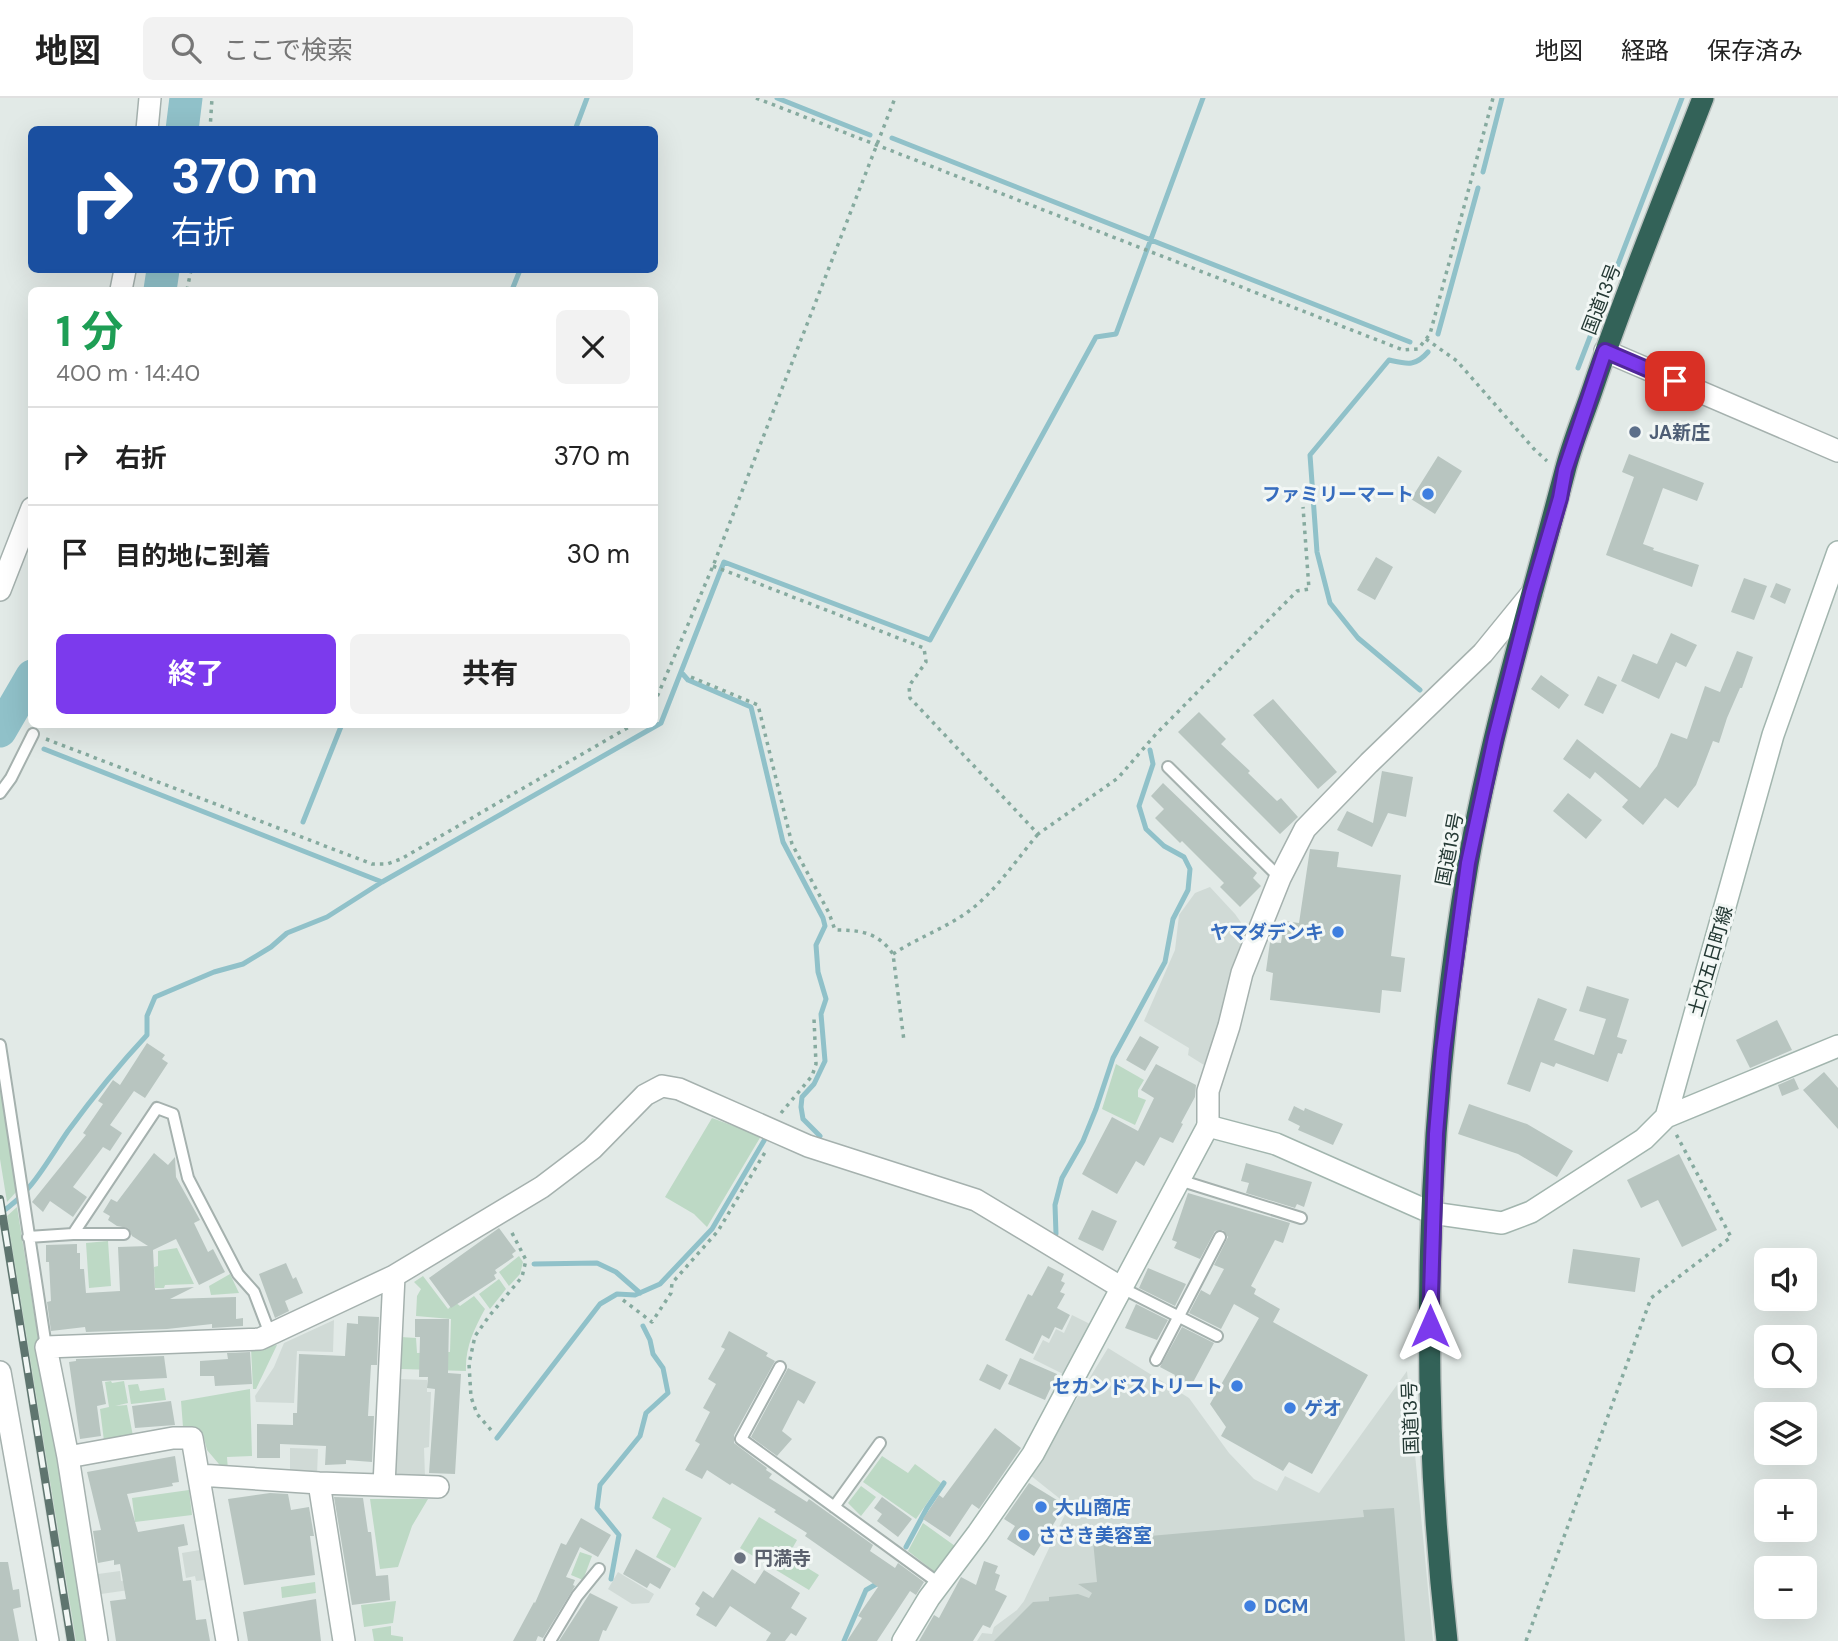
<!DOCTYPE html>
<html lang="ja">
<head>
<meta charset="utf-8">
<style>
	:root { --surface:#fff; --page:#f2f2f2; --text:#222; --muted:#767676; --line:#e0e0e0; --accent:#7c3aed }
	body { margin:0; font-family:"DM Sans","Noto Sans JP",sans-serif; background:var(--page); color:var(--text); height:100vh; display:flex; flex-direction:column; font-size:26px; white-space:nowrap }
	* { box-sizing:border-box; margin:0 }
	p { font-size:23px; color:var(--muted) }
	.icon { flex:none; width:38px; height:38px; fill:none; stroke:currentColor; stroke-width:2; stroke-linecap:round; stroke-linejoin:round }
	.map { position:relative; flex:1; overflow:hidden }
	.side { position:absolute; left:28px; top:189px; width:630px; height:441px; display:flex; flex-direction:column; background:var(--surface); border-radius:10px; box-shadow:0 7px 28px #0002 }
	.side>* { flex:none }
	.hud { position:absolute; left:28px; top:28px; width:630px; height:147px; border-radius:10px; box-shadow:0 7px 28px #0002; background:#1a4fa0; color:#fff; overflow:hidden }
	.controls { position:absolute; left:1754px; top:1150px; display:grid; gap:14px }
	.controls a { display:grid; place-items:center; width:63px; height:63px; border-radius:10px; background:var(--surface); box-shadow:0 7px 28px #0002; font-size:35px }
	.pin { position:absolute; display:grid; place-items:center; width:60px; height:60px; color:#fff; margin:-30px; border-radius:14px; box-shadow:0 4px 10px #0006 }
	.me { position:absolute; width:77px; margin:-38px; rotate:0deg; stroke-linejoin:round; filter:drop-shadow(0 0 5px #0008) }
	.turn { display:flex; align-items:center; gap:24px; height:147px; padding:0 28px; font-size:32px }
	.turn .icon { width:91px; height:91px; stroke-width:2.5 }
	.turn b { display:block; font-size:49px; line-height:60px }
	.round { display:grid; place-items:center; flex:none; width:74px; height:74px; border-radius:10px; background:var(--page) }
	.headline { display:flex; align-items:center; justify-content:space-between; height:119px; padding:0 28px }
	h1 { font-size:42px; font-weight:700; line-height:52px; color:#1e9e55 }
	.button { display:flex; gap:14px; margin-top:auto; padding:14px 28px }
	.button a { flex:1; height:80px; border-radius:10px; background:var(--accent); color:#fff; font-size:28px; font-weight:700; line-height:80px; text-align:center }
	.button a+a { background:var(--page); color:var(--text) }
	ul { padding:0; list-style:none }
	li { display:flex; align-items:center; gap:21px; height:98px; padding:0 28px; border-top:2px solid var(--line) }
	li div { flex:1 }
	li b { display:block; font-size:26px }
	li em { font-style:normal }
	header { display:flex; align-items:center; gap:42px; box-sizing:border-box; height:98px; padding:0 35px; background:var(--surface); border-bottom:2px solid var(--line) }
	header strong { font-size:33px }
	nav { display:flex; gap:38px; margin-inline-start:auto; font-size:24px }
	.search { width:490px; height:63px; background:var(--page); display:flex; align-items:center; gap:18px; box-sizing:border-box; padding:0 24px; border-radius:10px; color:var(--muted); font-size:26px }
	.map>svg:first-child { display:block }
</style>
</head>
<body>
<header>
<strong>地図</strong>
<div class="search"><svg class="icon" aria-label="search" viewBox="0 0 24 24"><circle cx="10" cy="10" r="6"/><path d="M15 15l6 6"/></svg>ここで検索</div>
<nav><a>地図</a><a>経路</a><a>保存済み</a></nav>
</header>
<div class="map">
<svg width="1838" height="1543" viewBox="0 0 1838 1543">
	<rect width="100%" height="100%" fill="#e2eae7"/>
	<path fill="#d0dad6" d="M1210,789L1235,816L1250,837L1204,967L1188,957L1189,950L1144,923L1175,852L1179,817L1195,795Z
		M9,1126L76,1543H66L0,1128Z
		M1072,1217L1092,1227L1067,1278L1033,1261L1043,1242L1049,1245L1056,1231L1064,1235Z
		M334,1222L333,1254L297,1253L294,1305L256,1304L255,1298L274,1269L284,1245Z
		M1108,1250L1189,1300L1229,1355L1254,1381L1277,1393L1285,1378L1319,1395L1407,1273L1433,1543H977L982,1535L992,1536L994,1529L1017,1512L1024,1503L1069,1408L1030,1377Z
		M398,1281L427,1282V1294H431L429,1349L424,1350L425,1379L395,1378Z
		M290,1350L318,1351L317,1377L290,1376Z
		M200,1452L205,1482L196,1483L195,1478L186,1480L182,1455Z
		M120,1473L121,1483L149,1479L150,1489L101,1496L98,1476Z
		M618,1474L654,1496L649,1505L632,1506L608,1491Z"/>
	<path fill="#bdd9c5" d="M1116,966L1144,982L1138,992V999L1146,1002L1135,1027L1102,1011Z
		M0,990L17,1093L7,1104L0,1061Z
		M712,1020L761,1038L707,1129L694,1116L665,1099Z
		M17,1109L87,1543H76L7,1118Z
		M108,1143L111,1188L89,1190L86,1145Z
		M177,1150L194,1186L165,1187L164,1190H155L154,1169L158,1168V1153Z
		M519,1158L523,1164L520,1176L509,1188L499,1174Z
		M230,1176L239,1195L211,1197L209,1188Z
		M423,1178L448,1211L455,1204L460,1208L474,1198L485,1211C474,1231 465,1250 466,1273L401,1271V1239L416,1240L417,1255L450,1254L451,1221L416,1218L417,1198L421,1191L414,1184Z
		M499,1181L506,1191L490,1211L479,1196Z
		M277,1247L256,1291H253L251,1250Z
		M111,1283L112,1285L124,1283L128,1305L115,1308L127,1307L133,1338L104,1343L100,1311L109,1309L105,1284Z
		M138,1286L140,1293L164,1290L166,1302L131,1306L128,1287Z
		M250,1291L252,1358L227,1359L228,1373L224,1372L207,1352L203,1336L195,1329H183L181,1303Z
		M882,1358L908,1375L915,1366L941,1385L916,1421L863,1384Z
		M861,1388L876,1399L861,1418L848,1405Z
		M189,1392L192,1417L135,1424L132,1400Z
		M663,1399L702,1420L675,1470L656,1459L671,1431L652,1420Z
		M370,1401H428L412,1428L398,1469L380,1471Z
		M759,1419L797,1442L788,1458L819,1477L809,1492L740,1450Z
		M923,1425L955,1448L936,1475L908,1453Z
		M580,1454L592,1458L583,1482L571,1477Z
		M315,1484L316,1495L282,1500L281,1489Z
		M396,1503L393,1525L364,1529L361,1507Z
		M391,1528V1537L403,1539V1543H374L372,1531Z"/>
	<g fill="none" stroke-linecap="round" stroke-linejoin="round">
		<path stroke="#90c1c9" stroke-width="5" d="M777,0L870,37
			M575,32L587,0
			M892,40L1410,244
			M1483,74L1502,0
			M512,192L520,172
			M1438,236L1478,90
			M1578,270L1682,0
			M681,574L688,582L751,609L783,744L823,820L825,828L816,847L818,874L826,901L821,916L825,963L814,986L802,999L801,1009L803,1021L820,1038
			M1420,592L1358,540L1330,505L1317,454L1310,357L1389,262C1407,266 1415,269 1428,254
			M44,651L382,784
			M303,724L342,626
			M0,1115C31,1096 48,1062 68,1033C93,999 119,967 147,937V918L155,899L214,874L243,866L271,849L287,835L327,819L382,784L661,625L724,464L930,542L1096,239L1116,236L1203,0
			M1056,1136L1055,1107L1062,1080L1083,1043L1096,1011L1113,960L1165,864L1173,821L1188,792L1190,771L1184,759L1164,748L1146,731L1139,708L1153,666L1150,652
			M534,1166L597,1165L616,1174L640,1195
			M497,1340L600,1206L617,1196L635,1197L660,1186L712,1131L765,1041
			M906,1449L927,1410L944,1385
			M611,1481L619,1437L597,1410L600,1387L640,1338L646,1315L668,1295L663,1270L653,1256L650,1242L643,1228
			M844,1543L866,1492L880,1484"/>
		<path stroke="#90c1c9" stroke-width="33" d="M182,32L186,0
			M160,192L163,172
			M0,633L32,578"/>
	</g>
	<path fill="#b8c5c0" d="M1629,356L1704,385L1697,403L1663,390L1643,446L1654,450L1653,452L1699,467L1692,489L1606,457L1634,379L1622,374Z
		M1438,358L1462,373L1435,416L1411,401Z
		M1376,459L1393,469L1375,502L1357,492Z
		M1744,480L1767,488L1754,522L1731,514Z
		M1776,485L1791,491L1785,506L1770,499Z
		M1671,535L1697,547L1686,569L1676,564L1659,601L1621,583L1633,556L1657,566Z
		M1737,553L1753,559L1742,590H1740L1727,620L1719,645L1713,643L1696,687L1678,710L1665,700L1643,727L1622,709L1628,702L1595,674L1590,681L1563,661L1577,641L1640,690L1657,668L1671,635L1687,641L1705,588L1720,594Z
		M1541,577L1569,597L1559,611L1531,591Z
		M1598,578L1617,587L1603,616L1584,607Z
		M1273,601L1337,674L1318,691L1253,617Z
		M1199,614L1226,641L1221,646L1250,673L1248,675L1277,703L1281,700L1298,719L1280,736L1178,634Z
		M1382,673L1413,679L1406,719L1388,715L1372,749L1337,732L1347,713L1373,725Z
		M1163,685L1257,775L1253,780L1261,788L1240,809L1220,789L1224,785L1182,743L1180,745L1155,720L1164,711L1151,698Z
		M1568,695L1602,722L1586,741L1553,713Z
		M1310,751L1339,754L1337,769L1401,777L1391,858L1405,860L1401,894L1382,892L1380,915L1270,902L1273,875L1266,873L1270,844L1281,845L1284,823L1299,825Z
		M1587,888L1629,901L1617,939L1627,942L1622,956L1618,955L1608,984L1556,965L1554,969L1541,964L1530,994L1507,986L1538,900L1567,911L1554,942L1594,957L1606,921L1579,913Z
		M1777,922L1792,952L1750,970L1736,942Z
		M1140,938L1159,949L1145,973L1126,962Z
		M147,945L165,957L162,961L168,965L145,1000L134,993L110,1027L122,1035L110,1053L103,1049L73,1089L87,1099L73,1119L50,1103L43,1114L32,1104L86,1037L83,1035L103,1006L98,1003L113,982L120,987Z
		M1156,966L1196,987L1195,999L1181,1025L1183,1026L1173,1045L1160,1039L1144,1068L1136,1063L1117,1096L1082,1076L1112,1019L1138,1033L1154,1000L1141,992Z
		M1824,974L1838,990V1031L1803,992Z
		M1794,980L1799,991L1782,998L1778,987Z
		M1469,1006L1527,1026L1573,1053L1557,1079L1518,1056L1458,1036Z
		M1294,1008L1304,1013L1305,1010L1343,1026L1333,1047L1298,1032L1300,1028L1288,1022Z
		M154,1055L168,1067L175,1059L176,1079L200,1122L194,1125L208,1154L213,1151L225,1174L199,1187L176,1141L153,1152L155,1192L194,1189L170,1201L236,1199V1221L243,1220V1228L212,1230V1226L167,1231L86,1234L85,1229L51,1233L47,1204L51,1203L49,1164H46V1147L77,1146V1155H80V1171H84L86,1195L120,1193L118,1149L148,1148L132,1138L128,1130L117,1128L108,1122L110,1118L103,1114L111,1101L117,1104Z
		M1679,1056L1717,1132L1682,1149L1658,1102L1641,1110L1627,1082Z
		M1246,1065L1312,1084L1304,1109L1297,1106L1295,1110L1246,1095L1249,1085L1241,1083Z
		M1188,1095L1290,1125L1283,1145L1275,1142L1251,1188L1256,1191L1254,1196L1280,1211L1273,1224L1368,1277L1312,1376L1289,1364L1283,1373L1221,1338L1226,1329L1210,1306L1259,1220L1234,1206L1221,1231L1189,1215L1201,1192L1210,1197L1224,1171L1214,1167L1228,1139L1223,1132L1215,1133L1200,1161L1174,1150L1177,1144L1172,1142Z
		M1092,1112L1117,1123L1103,1153L1078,1141Z
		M499,1130L516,1153L512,1156L514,1159L495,1172L497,1175L494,1177L496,1181L451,1210L429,1180Z
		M1573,1151L1640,1160L1635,1194L1568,1185Z
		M286,1165L293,1181L296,1179L303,1195L285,1203L289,1213L275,1220L259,1176Z
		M1048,1168L1064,1176L1061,1183L1065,1185L1060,1194L1065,1196L1057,1210L1070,1217L1062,1232L1055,1229L1049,1241L1042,1237L1033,1256L1005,1242L1028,1196L1032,1198Z
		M1148,1170L1186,1186L1175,1208L1139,1190Z
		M1136,1206L1168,1222L1157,1242L1125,1230Z
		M358,1218L379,1219L377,1267H371L368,1318H374L372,1364L346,1362V1366L325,1367L326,1348L280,1346V1360H257V1326L293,1327V1315H297L299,1256L345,1258L347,1225L358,1226Z
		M415,1221H449L448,1275L461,1276L455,1376L429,1375L435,1291L427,1290L428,1279H419L420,1239H415Z
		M1182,1229L1214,1245L1190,1290L1173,1281L1175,1277L1160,1269Z
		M729,1233L768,1255L766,1258L775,1263L734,1337V1345L767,1370L766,1372L772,1376L769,1380L807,1404L809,1401L873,1447L870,1453L895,1470L898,1465L924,1484L916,1497L910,1493L877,1543H847L862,1520L858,1518L878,1489L805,1438L807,1435L774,1414L776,1412L732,1385L730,1387L707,1372L702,1381L685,1372L700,1346L695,1343L710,1314L703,1310L716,1286L708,1281L725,1251L721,1249Z
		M250,1254L252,1286L215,1288L214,1278H200V1263L228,1261L227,1255Z
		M164,1258L167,1280L102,1283L106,1306L97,1308L101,1338L80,1341L69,1264L76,1263V1261Z
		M1020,1260L1057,1276L1045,1302L1008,1286Z
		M987,1266L1008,1277L1000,1292L979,1282Z
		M788,1270L816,1284L804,1306L798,1302L782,1333L792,1341L777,1358L751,1339Z
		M171,1303L175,1327L135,1330L132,1308Z
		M995,1330L1021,1350L979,1411L972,1406L950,1439L923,1421L939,1397L943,1400Z
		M175,1358L179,1384L172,1385L173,1388L127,1396L138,1434L184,1426L188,1447L178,1449L183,1483L191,1482L196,1522L206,1521L210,1543H116L110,1503L126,1501L120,1466L114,1467V1462L98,1465L93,1433L101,1432L87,1374Z
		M1029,1385L1065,1407L1034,1458L1007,1441L1015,1428L1004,1421Z
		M270,1395L288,1396L291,1412L309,1409L314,1438H310L315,1477L244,1487L228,1401Z
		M334,1399L363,1400L368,1434H371L376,1478L388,1477L390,1502L352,1507Z
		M882,1399L912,1421L898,1439L877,1423L882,1416L874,1410Z
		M1394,1410L1405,1543H994L1033,1504L1049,1503V1499L1078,1496L1089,1500L1092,1495L1078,1486L1097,1484L1093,1443L1364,1419L1363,1412Z
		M581,1420L611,1437L598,1459L580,1449L566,1479L575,1482L573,1487L575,1488L543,1540L538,1538L536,1543H513L534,1504L535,1505L561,1445L566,1447Z
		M636,1451L671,1471L660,1491L650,1485L647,1490L623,1476Z
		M984,1463L998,1468L995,1475L1000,1477L995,1492L1007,1498L990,1530L983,1527L973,1543H919L934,1517L939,1520L961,1479L976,1487Z
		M0,1464H8L13,1492L19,1491L21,1509L13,1511L19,1543H0Z
		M732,1471L755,1486L764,1472L800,1495L791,1510L807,1520L796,1538L791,1535L785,1543H766L771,1535L730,1508L716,1529L696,1517L700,1510L695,1506L703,1493L713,1500Z
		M590,1495L618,1509L606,1533L603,1532L599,1543H559Z
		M316,1501L321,1543H248L243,1514Z"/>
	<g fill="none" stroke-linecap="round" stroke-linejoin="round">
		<defs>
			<path id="lane" d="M1168,669L1280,780
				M0,695L11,680L33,636
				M0,947L46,1249
				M1179,1082L1301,1120
				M73,1136H124
				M28,1139L73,1136L157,1010L173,1016L188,1080L238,1176L254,1194L270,1236
				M1122,1190L1217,1238
				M1156,1262L1220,1139
				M780,1269L741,1341L940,1486
				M834,1409L880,1345
				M550,1543L577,1498L599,1471"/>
			<path id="street" d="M147,32L150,0
				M121,192L125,172
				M1605,253L1838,353
				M0,492L32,410
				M1208,1028V993L1229,928L1242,875L1280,780L1305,731L1369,665L1483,555L1532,495
				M0,1274L48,1543
				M68,1359L173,1340H192L227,1543
				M199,1377L319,1385L438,1389
				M319,1385L344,1543
				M384,1387L394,1178
				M97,1543L68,1359L46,1249L260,1241L394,1178L542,1089L592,1051L645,997L662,988L679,991L808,1048L976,1102L1122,1190"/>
			<path id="secondary" d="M1666,1019L1838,948
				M903,1543L929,1500L978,1435L1033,1356L1208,1028L1276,1046L1432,1115L1502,1125L1531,1114L1644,1041L1666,1019L1773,637L1838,454"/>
			<path id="highway" d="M1447,1543C1418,1289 1425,1018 1468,766C1491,633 1531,503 1565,373C1572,345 1584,317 1593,290C1626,192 1666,96 1703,0"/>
		</defs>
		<use href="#lane" stroke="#a5b1ae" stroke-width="14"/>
		<use href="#street" stroke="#a5b1ae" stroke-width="24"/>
		<use href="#secondary" stroke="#a2b5ae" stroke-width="24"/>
		<use href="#highway" stroke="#bdc4c2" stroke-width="24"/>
		<path stroke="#86aa9f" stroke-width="3.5" stroke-dasharray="3.5 5" stroke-linecap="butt" d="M756,0L1403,252L1418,251L1430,236L1493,0
			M210,32L212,0
			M187,192L191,172
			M1426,241L1457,263L1534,351L1547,363
			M713,468L924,550L926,564L909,588L910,600L1038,736L1118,680L1156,636L1297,493L1309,491L1303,409
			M691,579L758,607L792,746L829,815L835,832C860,832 878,834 893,856L904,943
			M654,606L713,468L895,0
			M46,641L372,766H387L401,761L634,626
			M893,856C917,840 946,830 969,813C996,793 1017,761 1038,736
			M781,1015L812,978L816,966L814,921
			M623,1202L652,1224L671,1195L672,1185L718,1133L767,1051
			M491,1332L477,1316L471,1299L469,1266L475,1238L490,1217L522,1179L526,1162L510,1131
			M1526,1543L1651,1200L1731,1139L1676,1036"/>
		<use href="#lane" stroke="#fff" stroke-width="10"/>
		<use href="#street" stroke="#fff" stroke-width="21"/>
		<use href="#secondary" stroke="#fff" stroke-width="21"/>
		<use href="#highway" stroke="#336258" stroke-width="21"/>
		<defs>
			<path id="rail" d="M0,1101L71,1543"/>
		</defs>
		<use href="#rail" stroke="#5f756f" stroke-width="8"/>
		<use href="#rail" stroke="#f2f7f5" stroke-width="5" stroke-dasharray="16" stroke-linecap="butt"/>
	</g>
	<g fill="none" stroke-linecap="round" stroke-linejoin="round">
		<defs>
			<path id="route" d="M1430,1228L1436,1036L1443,953L1468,765L1495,640L1532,495L1560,400L1565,372L1605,253L1675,283"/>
		</defs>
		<use href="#route" stroke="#51269a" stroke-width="18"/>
		<use href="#route" stroke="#7c3aed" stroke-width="12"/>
	</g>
	<circle fill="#5c6f8a" stroke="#f2f7f5" stroke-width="2.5" cx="1635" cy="334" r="7"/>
	<g fill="#3f7fe0" stroke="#f2f7f5" stroke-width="2.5">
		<circle cx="1428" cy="396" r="7"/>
		<circle cx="1338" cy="834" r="7"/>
		<circle cx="1237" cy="1288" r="7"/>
		<circle cx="1290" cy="1310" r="7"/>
		<circle cx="1041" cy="1409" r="7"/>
		<circle cx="1024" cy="1437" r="7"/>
		<circle cx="1250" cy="1508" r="7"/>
	</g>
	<circle fill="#6b7280" stroke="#f2f7f5" stroke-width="2.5" cx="740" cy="1460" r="7"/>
	<g text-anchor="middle" stroke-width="6" stroke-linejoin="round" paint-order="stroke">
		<g font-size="19" fill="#243934" stroke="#f2f7f5">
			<text transform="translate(1601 201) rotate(-69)" y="7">国道13号</text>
			<text transform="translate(1449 751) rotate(-79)" y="7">国道13号</text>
			<text transform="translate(1710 863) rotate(-74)" y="7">土内五日町線</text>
			<text transform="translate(1410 1320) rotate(-92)" y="7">国道13号</text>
		</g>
		<g font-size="19" font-weight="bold" fill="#4e5e75" stroke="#f2f7f5" text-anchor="start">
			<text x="1649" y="341">JA新庄</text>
		</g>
		<g font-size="19" font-weight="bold" fill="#366cbe" stroke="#f2f7f5" text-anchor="start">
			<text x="1414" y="403" text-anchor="end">ファミリーマート</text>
			<text x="1324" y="841" text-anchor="end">ヤマダデンキ</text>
			<text x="1223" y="1295" text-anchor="end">セカンドストリート</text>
			<text x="1304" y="1317">ゲオ</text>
			<text x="1055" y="1416">大山商店</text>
			<text x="1038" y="1444">ささき美容室</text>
			<text x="1264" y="1515">DCM</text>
		</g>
		<g font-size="19" font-weight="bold" fill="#5b616d" stroke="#f2f7f5" text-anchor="start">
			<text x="754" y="1467">円満寺</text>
		</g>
	</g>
</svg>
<div class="controls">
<a><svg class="icon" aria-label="sound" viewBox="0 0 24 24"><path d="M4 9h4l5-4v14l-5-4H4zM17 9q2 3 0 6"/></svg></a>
<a><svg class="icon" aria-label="search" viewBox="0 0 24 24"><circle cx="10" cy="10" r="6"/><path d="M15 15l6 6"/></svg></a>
<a><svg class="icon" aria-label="layers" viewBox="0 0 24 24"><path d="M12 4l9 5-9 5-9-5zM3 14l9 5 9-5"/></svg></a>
<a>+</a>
<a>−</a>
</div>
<div class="pin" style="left:1675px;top:283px;background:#d93025"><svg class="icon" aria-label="arrive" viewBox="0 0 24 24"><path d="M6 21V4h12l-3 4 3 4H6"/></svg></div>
<svg class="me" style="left:1430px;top:1228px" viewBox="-20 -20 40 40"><path d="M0-17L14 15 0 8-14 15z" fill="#7c3aed" stroke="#fff" stroke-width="4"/></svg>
<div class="hud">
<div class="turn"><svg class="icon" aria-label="right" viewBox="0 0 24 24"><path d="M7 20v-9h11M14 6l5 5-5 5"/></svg><div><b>370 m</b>右折</div></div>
</div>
<section class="side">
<div class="headline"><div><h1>1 分</h1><p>400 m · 14:40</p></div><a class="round"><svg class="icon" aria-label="close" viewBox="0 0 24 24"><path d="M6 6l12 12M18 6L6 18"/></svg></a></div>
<ul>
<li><svg class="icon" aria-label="right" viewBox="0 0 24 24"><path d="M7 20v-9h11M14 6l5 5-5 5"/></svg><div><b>右折</b></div><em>370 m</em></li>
<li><svg class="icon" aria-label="arrive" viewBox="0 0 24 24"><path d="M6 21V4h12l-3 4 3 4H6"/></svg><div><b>目的地に到着</b></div><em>30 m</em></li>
</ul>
<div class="button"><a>終了</a><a>共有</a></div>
</section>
</div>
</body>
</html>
